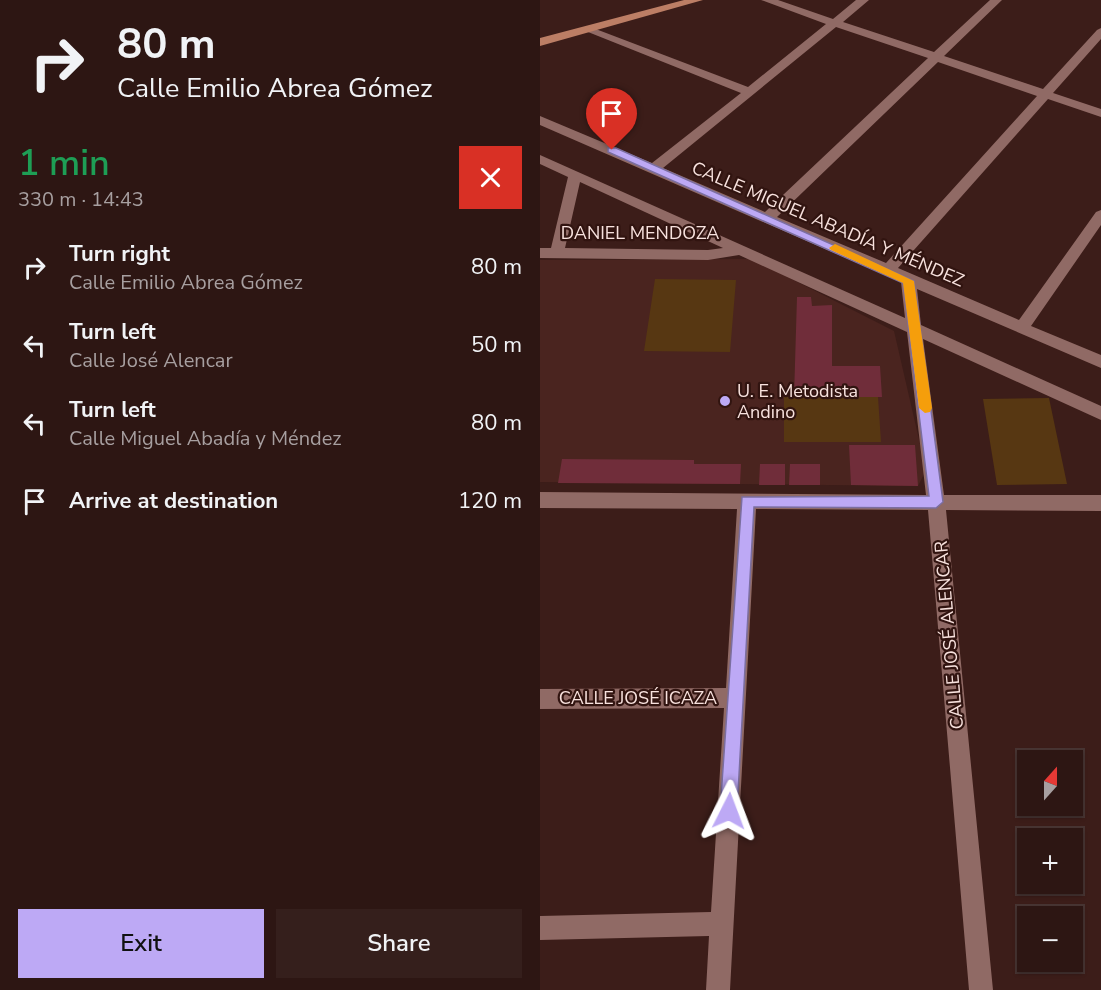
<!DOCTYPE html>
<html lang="en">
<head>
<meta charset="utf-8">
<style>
	:root { --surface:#2d1613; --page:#351f1c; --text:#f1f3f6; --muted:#a79fa0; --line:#483533; --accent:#bda9f5 }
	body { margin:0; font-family:"Nunito Sans",sans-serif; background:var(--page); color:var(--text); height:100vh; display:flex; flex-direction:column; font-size:22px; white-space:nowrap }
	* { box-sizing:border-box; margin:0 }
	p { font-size:20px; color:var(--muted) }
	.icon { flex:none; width:33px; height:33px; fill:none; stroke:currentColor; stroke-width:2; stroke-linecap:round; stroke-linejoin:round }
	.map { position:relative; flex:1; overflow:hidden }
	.drawer { display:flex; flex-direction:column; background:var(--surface); width:540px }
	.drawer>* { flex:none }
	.hud { background:#2d1613; color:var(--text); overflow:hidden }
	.needle { width:39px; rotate:21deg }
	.controls { position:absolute; left:477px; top:750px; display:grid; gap:12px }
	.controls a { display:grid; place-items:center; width:66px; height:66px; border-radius:0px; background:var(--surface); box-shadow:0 2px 4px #0004,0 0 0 2px var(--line); font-size:30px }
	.pin { position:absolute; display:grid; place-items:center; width:51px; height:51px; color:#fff; margin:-62px -26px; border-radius:50% 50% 50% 0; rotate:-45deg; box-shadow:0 0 6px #0007 }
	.pin .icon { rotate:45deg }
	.me { position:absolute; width:66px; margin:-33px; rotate:3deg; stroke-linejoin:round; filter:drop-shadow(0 0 4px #0008) }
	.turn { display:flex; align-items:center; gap:21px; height:126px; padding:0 18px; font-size:27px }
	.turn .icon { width:78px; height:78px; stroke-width:2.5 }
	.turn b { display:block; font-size:42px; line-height:51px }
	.round { display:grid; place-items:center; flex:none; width:63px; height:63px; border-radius:0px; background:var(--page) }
	.headline { display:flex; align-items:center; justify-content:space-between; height:102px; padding:0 18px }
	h1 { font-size:36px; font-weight:600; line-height:45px; color:#1e9e55 }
	.primary-button { display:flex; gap:12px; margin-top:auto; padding:12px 18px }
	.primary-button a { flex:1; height:69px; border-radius:0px; background:var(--accent); color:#111; font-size:24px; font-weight:600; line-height:69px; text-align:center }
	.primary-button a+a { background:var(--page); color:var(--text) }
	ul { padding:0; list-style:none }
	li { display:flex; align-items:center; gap:18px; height:78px; padding:0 18px }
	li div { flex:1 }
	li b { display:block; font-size:22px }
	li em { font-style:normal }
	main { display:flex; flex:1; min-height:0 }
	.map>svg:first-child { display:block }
</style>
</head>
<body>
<main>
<section class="drawer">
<div class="hud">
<div class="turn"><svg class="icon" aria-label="right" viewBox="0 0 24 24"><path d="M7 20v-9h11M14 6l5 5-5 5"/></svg><div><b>80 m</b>Calle Emilio Abrea Gómez</div></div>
</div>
<div class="headline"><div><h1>1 min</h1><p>330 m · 14:43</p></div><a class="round" style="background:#d93025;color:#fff"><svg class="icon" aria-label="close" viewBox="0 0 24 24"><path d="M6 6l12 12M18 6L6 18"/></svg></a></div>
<ul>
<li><svg class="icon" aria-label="right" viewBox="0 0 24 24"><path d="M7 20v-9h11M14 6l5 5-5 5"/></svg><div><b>Turn right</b><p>Calle Emilio Abrea Gómez</p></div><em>80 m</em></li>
<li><svg class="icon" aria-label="left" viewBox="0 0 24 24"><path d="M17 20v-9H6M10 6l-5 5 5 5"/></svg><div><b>Turn left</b><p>Calle José Alencar</p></div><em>50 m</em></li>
<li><svg class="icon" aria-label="left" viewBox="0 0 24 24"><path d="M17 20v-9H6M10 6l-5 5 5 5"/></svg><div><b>Turn left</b><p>Calle Miguel Abadía y Méndez</p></div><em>80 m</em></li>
<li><svg class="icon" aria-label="arrive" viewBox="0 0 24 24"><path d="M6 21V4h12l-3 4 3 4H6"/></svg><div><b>Arrive at destination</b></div><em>120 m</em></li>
</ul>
<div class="primary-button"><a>Exit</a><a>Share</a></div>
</section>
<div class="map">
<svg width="561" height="990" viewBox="0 0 561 990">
	<rect width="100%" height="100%" fill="#3c1d19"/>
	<path fill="#4a241f" d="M212,259L354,331L386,470L378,486L0,482V260Z"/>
	<path fill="#573712" d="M115,279L196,280L190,352L104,351Z
		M244,397H338L341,442H244Z
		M509,398L527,484L457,485L443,399Z"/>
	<path fill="#702d3a" d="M257,297H271L272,306L292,305V366H340L342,397H254Z
		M309,445H375L378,486L311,485Z
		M22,459L154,460V464H201L200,484L18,483Z
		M220,464H245V485H219Z
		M250,464H280V485H249Z"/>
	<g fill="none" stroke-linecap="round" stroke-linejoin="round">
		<path fill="#906a65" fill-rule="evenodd" d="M221,0H238L293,19L316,0H329L303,22L394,52L450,0H462L404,56L503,89L557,30L561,28V39L513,93L561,109V117L508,99L358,268L479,320L556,212L561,210V225L491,326L561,355V368L377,289L381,325L561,406V420L383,339L404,495H561V511L406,510L453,990H429L388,510L216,509L190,990H166L169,936L0,940V916L171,912L184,708L0,709V689L186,688L197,509L0,508V492L386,495L367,332L199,255L168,260L0,258V248H11L28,177L0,164V155L365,318L361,282L0,125V116L112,163L201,93L43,30L53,28L208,87L286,24ZM296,27L388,58L225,212L123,168ZM398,62L497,96L346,263L237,217ZM40,182L183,248L168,250L25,248Z"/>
		<path fill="#bc7e65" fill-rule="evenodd" d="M144,0H163L0,46V38Z"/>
	</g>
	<path fill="#bda9f5" stroke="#7b6e9f" stroke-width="1.5" d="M68,148H76L374,281L403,502L396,508L214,507L197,811L195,817L189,819L183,817L180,811L202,497L389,496L363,283L68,152Z"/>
	<path fill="#f59e0b" d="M295,244L374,281L392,408L390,412L385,413L379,408L363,283L291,250L289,248Z"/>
	<circle fill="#bda9f5" stroke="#311410" stroke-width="2" cx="185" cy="401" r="6"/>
	<g text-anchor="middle" stroke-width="4.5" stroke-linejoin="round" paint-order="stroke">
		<g font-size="18" fill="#f8e2de" stroke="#311410">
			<text transform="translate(288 224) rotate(23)" y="6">CALLE MIGUEL ABADÍA Y MÉNDEZ</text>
			<text x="100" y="239">DANIEL MENDOZA</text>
			<text transform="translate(409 635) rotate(-95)" y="6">CALLE JOSÉ ALENCAR</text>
			<text x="98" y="704">CALLE JOSÉ ICAZA</text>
		</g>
		<g font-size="18" fill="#f8e2de" stroke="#311410" text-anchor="start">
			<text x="197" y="397">U. E. Metodista<tspan x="197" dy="21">Andino</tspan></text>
		</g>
	</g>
</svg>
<div class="controls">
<a><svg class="needle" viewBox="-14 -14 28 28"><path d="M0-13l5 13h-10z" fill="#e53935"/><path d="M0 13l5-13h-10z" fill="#a79fa0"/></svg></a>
<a>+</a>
<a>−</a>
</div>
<div class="pin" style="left:72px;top:150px;background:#d93025"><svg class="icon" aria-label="arrive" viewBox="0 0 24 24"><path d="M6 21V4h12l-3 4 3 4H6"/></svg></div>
<svg class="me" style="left:189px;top:811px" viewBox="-20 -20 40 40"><path d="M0-17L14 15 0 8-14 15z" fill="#bda9f5" stroke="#fff" stroke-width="4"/></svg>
</div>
</main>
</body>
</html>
